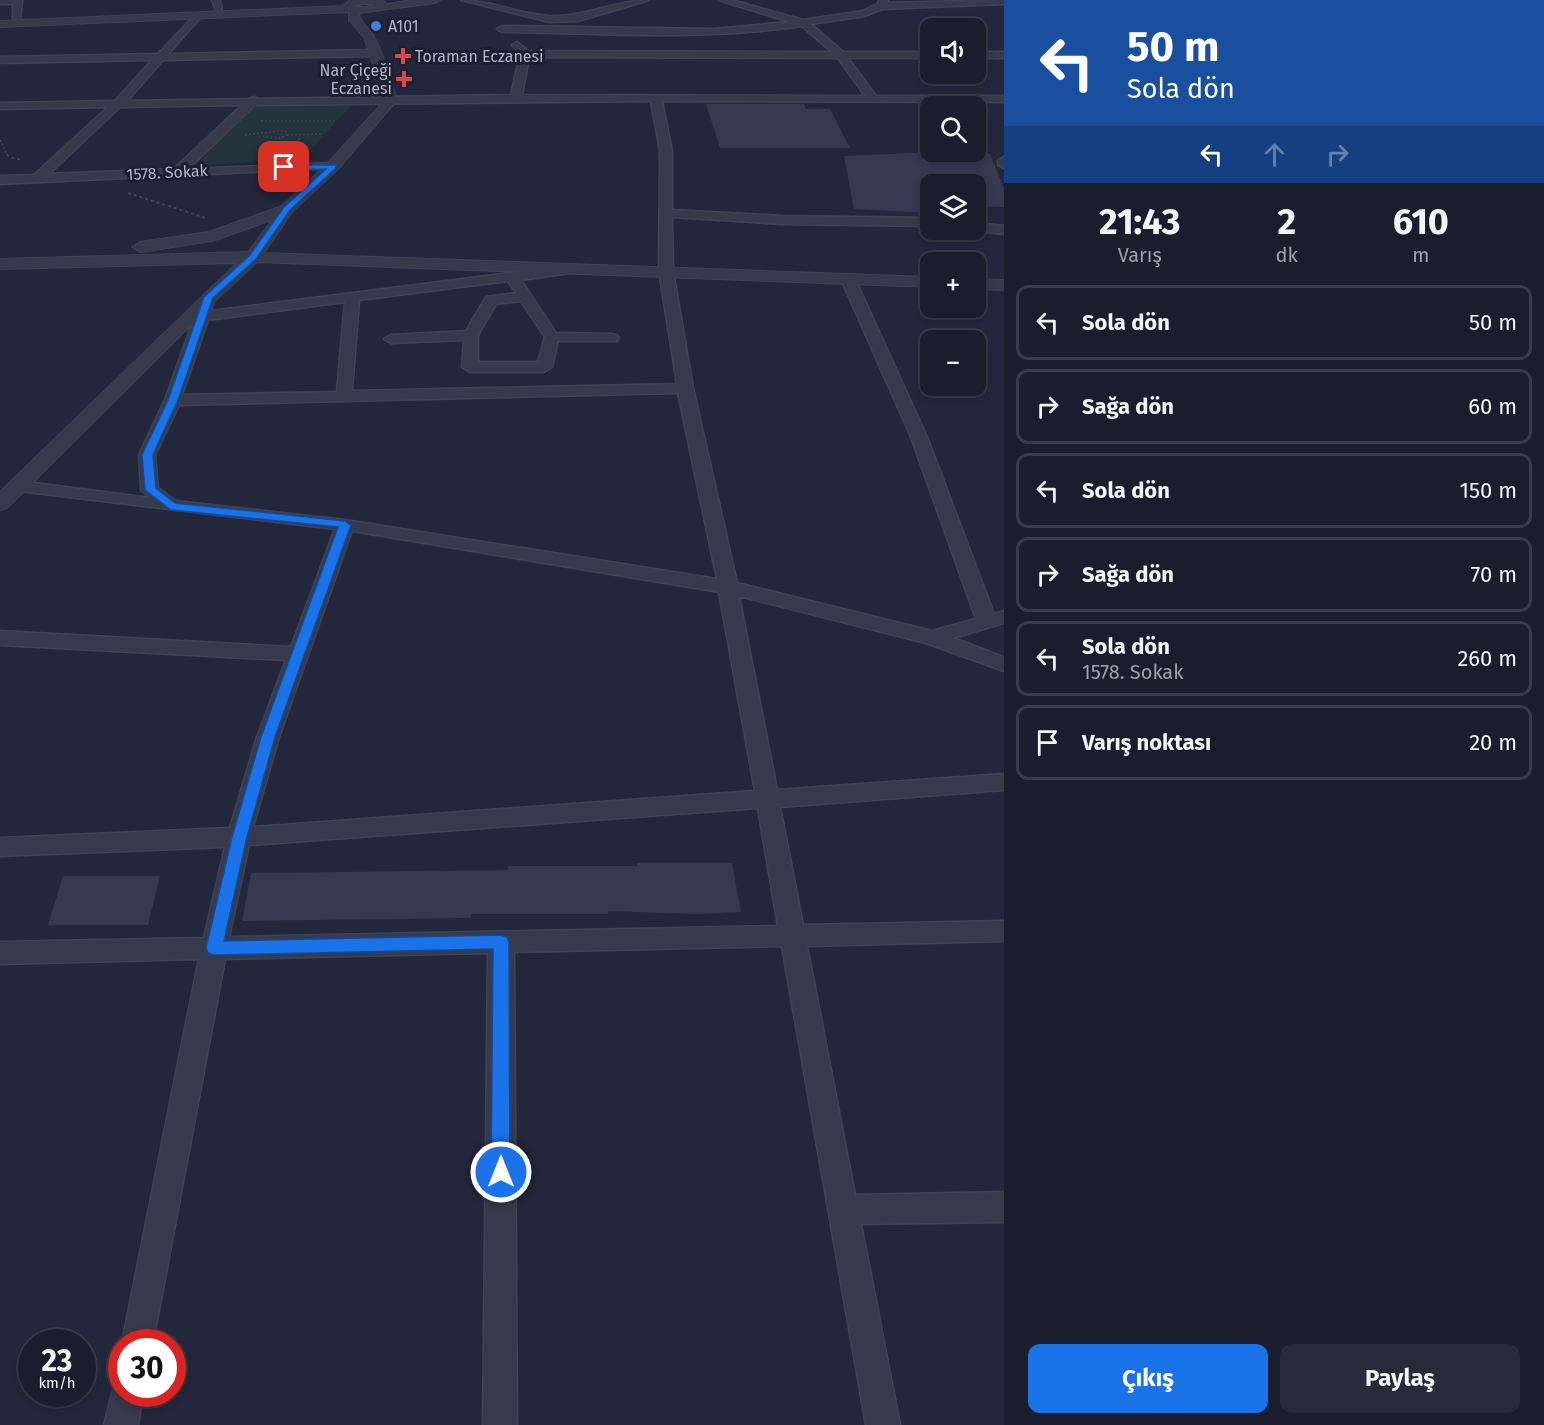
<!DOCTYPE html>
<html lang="tr">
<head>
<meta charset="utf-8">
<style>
	:root { --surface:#1a1d2c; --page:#272a38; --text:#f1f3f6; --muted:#9fa2a9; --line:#383b48; --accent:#1a73e8 }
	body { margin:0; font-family:"Fira Sans",sans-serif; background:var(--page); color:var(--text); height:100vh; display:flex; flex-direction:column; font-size:22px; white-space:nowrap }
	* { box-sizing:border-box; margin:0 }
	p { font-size:20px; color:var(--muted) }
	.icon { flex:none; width:33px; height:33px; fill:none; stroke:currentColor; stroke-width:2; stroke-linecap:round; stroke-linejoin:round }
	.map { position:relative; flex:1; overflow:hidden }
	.sheet { display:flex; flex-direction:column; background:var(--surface); width:540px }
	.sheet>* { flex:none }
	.banner { background:#1a4fa0; color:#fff; overflow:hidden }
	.controls { position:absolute; left:920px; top:18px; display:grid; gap:12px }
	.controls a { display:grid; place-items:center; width:66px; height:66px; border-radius:12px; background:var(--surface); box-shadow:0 3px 9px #0003,0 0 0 2px var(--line); font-size:30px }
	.speed { position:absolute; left:18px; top:1329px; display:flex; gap:12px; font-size:30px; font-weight:700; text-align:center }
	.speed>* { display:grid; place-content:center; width:78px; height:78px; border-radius:50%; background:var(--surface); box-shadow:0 3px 9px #0003,0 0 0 2px var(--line); line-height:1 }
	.speed small { font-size:15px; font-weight:400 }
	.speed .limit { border:9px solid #d22; background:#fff; color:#111 }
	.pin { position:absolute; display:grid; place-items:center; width:51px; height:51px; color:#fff; margin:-26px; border-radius:12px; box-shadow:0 3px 9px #0006 }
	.me { position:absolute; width:66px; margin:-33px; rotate:0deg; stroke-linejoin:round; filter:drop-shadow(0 0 4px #0008) }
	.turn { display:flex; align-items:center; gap:21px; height:126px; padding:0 24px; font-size:27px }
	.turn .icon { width:78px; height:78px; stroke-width:2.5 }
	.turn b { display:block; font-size:42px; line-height:51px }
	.lanes { display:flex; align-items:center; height:57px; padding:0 24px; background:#0003; justify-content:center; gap:30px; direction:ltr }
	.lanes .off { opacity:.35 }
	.eta { display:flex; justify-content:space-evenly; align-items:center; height:102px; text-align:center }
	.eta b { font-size:36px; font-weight:700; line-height:42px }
	.primary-button { display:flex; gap:12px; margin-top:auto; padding:12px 24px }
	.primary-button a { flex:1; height:69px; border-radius:12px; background:var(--accent); color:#fff; font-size:24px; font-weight:700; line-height:69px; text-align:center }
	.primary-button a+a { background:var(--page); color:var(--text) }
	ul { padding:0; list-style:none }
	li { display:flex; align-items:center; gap:18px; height:75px; margin:0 12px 9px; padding:0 12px; border:3px solid var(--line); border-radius:12px }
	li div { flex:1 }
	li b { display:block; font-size:22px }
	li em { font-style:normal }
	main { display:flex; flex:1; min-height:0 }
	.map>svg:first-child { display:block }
</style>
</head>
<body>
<main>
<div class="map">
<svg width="1004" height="1425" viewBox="0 0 1004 1425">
	<rect width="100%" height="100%" fill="#23273b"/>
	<path fill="#25333c" d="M353,103L307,154L288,159L195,166L255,105Z"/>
	<path fill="#353952" d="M706,104H804L806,109H830L850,148H720Z
		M933,152L990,154L1004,188V207L975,206V184H930V213L854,209L844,156Z
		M637,863H732L741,912L696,914L608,911V914H471V918L242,921L251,873L508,870V866H637Z
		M63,876H160L148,925H48Z"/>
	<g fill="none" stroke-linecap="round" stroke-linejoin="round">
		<defs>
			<path id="minor" d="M0,0H22L20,20L13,18V4H0Z
				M212,0H220L222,11H216Z
				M461,0C492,0 522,16 553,16C586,17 616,0 649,0L578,21L550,22Z
				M718,0H732L803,20L863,11L877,4L880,0H888L887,3L1004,0V4L882,9L865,16L811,24L843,52H930V58H848L876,96H1004V102L662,101L672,151V210L783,216L930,218V226L783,224L672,217L673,271L693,388L737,583L932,631L976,619L911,437L841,279L848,275L855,279L927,437L994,614L1004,611V623L953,638L1004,657V671L926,643L739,596L777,790L1004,774V790L780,807L803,925L1004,921V941L807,946L855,1195L1004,1192V1222L861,1224L900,1425H866L782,946L514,952L517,1425H483L488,953L225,959L153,1342L122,1343L199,959L0,964V942L204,938L225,847L0,856V838L230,828L257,737L286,660L0,645V631L291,647L335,529L19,491L13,490L10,486L13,482L19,481L150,498L141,490L139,455L165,400L199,304L206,300L213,304L211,311L573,265L578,266L580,269L578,272L521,280L556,333L612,334L617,335L619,338L617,341H558L552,367L544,372H470L462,367L464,340L391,343L384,339L391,335L466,331L486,297L516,293L508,281L359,300L352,391L677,384L659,271L660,151L651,101L255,105L188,169L333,163L339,166L337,168L0,184V176L34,175L108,107L0,109V103L115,101L152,60L0,63V57L158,54L197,13L201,16L200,18L168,54L374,50L379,53L374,56L163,60L127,101L249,99L254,97L258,99L511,95L520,54L512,45L517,42L528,51L832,52L802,26C703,41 602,33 502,32L497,29L502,26L714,29L790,22ZM529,57L838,58L865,96L522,95ZM242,105L174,169L49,174L120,107ZM521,301L545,337L538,362H478V335L496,304ZM345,302L337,392L182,395L208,320ZM678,393L717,579L345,520L176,501L158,488L155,455L179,405ZM352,531L719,592L755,791L253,827L279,737ZM758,808L778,926L229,937L249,845Z
				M975,52H1004V58H975Z
				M1004,157V168L998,165V160Z
				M975,223L1004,226V234L971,230H975Z
				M122,1380V1394H143L138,1425H104L115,1382Z"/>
			<path id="tertiary" d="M350,0H382L387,4L413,0H440L435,3L359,13C359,23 370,28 374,37C385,56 390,79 397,100L338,169L292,212L264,253L930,277V287L257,262L215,301L7,508L0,510V492L237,263L0,269V259L248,252L272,220L212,241L140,252L132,247L140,242L209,232L282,206L328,163L385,100L364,37L349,20V12L0,27V21L343,6ZM363,4H374L375,5L365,7L354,6Z
				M975,279L1004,280V290L975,289Z"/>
		</defs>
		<use href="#minor" stroke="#404354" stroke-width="3"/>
		<use href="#tertiary" stroke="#404354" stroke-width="2"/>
		<path stroke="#3e4c54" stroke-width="1.5" stroke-dasharray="2 2" stroke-linecap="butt" d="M261,121H334
			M245,135L280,131H285L287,135L281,138L264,137L263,134
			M287,135L322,134
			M0,140L8,156
			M298,144L300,134
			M258,154L271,139"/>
		<path stroke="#3e4c54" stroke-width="2" stroke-dasharray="3 3" stroke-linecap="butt" d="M7,154L9,157L23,160
			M128,193L206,218"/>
		<use href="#minor" fill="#373a4b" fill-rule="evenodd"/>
		<use href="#tertiary" fill="#373a4b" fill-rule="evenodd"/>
	</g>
	<path fill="#1a73e8" stroke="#114b97" stroke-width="1.5" d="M336,165V168L290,210L256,259L213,298L178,400L153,455L156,488L175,503L345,521L351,525L275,737L247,837L224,941L501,935L507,937L509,942L510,1172L507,1178L501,1181L494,1178L491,1172L493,949L214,955L208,953L206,948L232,837L261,737L338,527L171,510L145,490L142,455L168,400L204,297L250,255L284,207L326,169L284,170L281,167L284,165Z"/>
	<circle fill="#3f7fe0" stroke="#1c1f30" stroke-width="2" cx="376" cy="26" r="6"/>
	<g fill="#e0444e" stroke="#1c1f30" stroke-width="2">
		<path d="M400 47h6v6h6v6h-6v6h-6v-6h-6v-6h6z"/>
		<path d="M401 70h6v6h6v6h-6v6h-6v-6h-6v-6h6z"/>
	</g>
	<g text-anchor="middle" stroke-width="6" stroke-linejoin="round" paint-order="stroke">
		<g font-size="16" fill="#b2b5c7" stroke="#1c1f30" text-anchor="start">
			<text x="388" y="32">A101</text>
			<text x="415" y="62">Toraman Eczanesi</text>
			<text x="392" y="76" text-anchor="end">Nar Çiçeği<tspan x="392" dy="18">Eczanesi</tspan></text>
		</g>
		<g font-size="16" fill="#b2b5c7" stroke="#1c1f30">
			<text transform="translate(167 172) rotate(-3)" y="6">1578. Sokak</text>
		</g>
	</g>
</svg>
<div class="controls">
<a><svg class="icon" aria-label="sound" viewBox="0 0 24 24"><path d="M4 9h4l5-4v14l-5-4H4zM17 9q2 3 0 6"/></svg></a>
<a><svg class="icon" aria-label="search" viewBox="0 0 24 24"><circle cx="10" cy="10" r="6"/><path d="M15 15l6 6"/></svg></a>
<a><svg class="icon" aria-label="layers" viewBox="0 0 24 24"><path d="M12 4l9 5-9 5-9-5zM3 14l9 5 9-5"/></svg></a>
<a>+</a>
<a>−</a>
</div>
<div class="speed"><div>23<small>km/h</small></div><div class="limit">30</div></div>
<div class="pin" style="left:284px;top:167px;background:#d93025"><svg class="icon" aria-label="arrive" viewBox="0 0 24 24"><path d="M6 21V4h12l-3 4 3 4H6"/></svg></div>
<svg class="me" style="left:501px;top:1172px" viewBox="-20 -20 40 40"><circle r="17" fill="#1a73e8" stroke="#fff" stroke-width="3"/><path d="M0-11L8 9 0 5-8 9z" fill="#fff"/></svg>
</div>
<section class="sheet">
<div class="banner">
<div class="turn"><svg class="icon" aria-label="left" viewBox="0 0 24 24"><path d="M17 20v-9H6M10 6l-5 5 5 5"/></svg><div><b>50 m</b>Sola dön</div></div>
<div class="lanes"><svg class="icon" aria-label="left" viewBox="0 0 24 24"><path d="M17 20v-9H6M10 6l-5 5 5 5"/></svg><svg class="icon off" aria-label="ahead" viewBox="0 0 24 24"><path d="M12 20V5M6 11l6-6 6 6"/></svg><svg class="icon off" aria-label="right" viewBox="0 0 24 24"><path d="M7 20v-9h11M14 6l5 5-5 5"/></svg></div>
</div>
<div class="eta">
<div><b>21:43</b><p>Varış</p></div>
<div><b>2</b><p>dk</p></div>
<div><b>610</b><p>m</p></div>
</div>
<ul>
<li><svg class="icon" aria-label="left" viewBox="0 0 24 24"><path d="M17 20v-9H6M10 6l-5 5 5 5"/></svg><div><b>Sola dön</b></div><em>50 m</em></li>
<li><svg class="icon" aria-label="right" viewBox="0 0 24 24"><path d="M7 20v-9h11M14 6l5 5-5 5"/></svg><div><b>Sağa dön</b></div><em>60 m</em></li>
<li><svg class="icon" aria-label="left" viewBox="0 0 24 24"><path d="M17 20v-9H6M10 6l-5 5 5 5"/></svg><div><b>Sola dön</b></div><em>150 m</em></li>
<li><svg class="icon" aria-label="right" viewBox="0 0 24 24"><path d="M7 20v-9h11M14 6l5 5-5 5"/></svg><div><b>Sağa dön</b></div><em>70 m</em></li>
<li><svg class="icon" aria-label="left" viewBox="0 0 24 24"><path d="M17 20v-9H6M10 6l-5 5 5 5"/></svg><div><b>Sola dön</b><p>1578. Sokak</p></div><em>260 m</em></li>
<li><svg class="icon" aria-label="arrive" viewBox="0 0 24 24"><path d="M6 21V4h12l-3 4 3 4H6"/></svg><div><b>Varış noktası</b></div><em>20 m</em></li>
</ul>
<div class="primary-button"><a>Çıkış</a><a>Paylaş</a></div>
</section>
</main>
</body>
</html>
